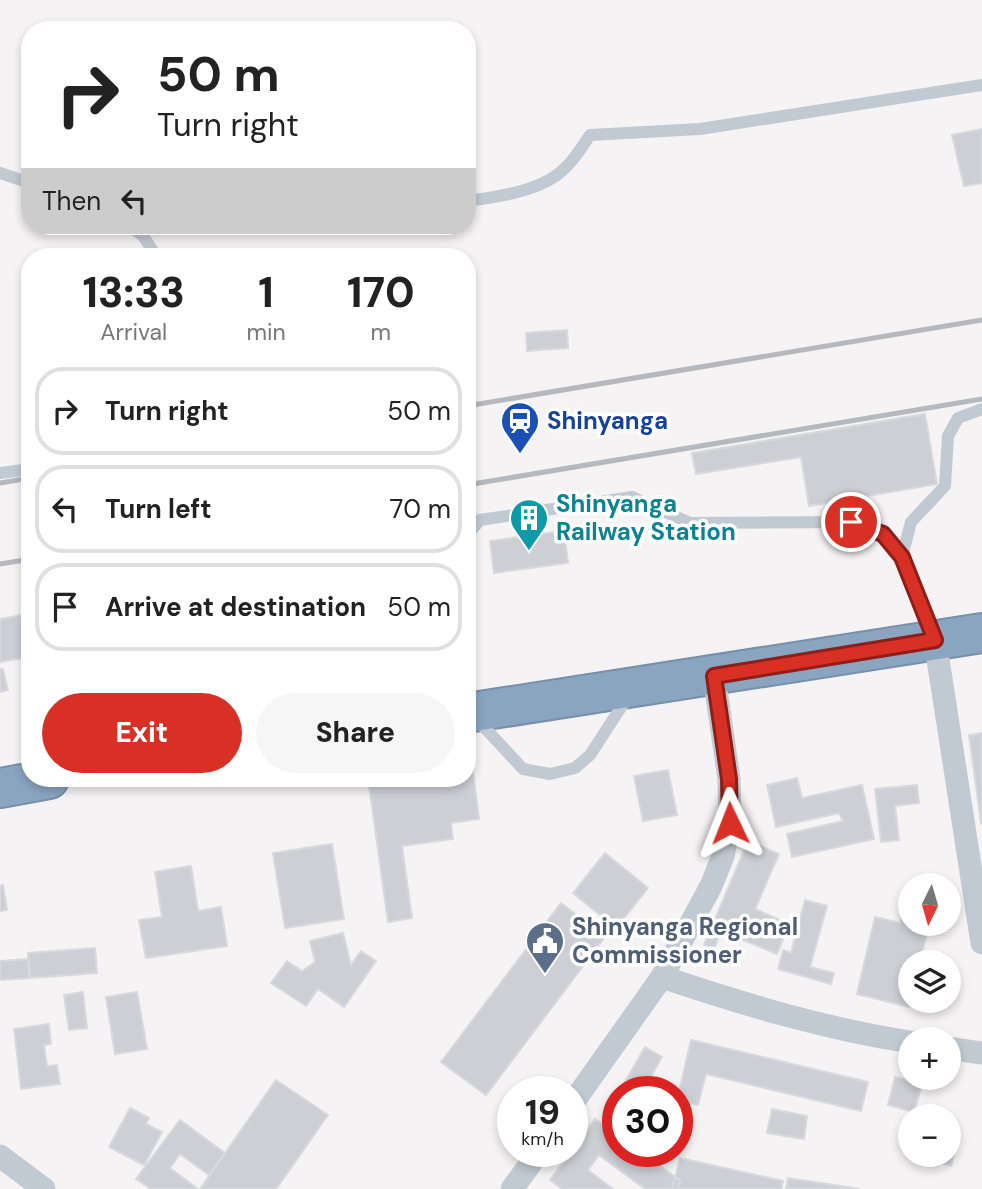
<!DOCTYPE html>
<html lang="en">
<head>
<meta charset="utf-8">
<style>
	:root { --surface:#fff; --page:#f6f6f6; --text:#222; --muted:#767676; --line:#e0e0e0; --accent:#d93025 }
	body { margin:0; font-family:"DM Sans",sans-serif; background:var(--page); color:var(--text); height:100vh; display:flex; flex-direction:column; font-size:26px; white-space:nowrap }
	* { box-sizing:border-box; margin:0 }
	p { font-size:23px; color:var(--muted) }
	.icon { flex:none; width:38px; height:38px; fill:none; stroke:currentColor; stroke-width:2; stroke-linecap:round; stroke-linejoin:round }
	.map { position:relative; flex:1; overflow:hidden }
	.details { position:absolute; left:21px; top:248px; width:455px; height:539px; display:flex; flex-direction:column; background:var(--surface); border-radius:28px; box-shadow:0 4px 10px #0003 }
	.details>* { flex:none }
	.top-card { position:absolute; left:21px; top:21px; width:455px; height:214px; border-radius:28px; box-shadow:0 4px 10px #0003; background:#fff; color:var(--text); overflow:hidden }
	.needle { width:46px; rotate:185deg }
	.controls { position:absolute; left:898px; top:873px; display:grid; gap:14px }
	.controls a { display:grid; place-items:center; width:63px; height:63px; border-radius:50%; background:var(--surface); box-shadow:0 4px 10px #0003; font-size:35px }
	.speed { position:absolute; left:497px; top:1076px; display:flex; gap:14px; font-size:35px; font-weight:700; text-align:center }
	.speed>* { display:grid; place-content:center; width:91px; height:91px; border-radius:50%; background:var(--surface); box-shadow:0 4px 10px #0003; line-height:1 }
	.speed small { font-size:18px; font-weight:400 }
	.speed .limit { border:10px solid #d22; background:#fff; color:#111 }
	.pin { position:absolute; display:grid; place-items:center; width:60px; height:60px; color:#fff; margin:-30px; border:4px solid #fff; border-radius:50%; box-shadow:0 2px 7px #0007 }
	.me { position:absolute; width:77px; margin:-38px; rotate:358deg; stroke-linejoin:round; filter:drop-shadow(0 0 5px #0008) }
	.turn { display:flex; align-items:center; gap:24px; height:147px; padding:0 21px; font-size:32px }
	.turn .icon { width:91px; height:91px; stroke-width:2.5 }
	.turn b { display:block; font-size:49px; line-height:60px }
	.then { display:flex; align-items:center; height:66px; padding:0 21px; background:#0003; gap:14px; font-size:26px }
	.eta { display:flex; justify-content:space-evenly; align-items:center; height:119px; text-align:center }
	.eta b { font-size:42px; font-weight:800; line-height:49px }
	.button { display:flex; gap:14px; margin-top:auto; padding:14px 21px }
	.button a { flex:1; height:80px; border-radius:42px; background:var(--accent); color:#fff; font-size:28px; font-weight:800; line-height:80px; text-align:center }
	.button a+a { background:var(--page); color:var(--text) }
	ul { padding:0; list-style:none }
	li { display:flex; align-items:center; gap:21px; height:88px; margin:0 14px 10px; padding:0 7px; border:4px solid var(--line); border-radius:28px }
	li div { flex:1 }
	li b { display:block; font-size:26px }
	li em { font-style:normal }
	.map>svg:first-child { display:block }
</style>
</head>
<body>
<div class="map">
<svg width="982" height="1189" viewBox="0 0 982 1189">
	<rect width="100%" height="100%" fill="#f5f3f3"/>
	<path fill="#cdcfd5" stroke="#d7d9de" stroke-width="2" d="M982,129V183L964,186L952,135Z
		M567,330L568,348L527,351L526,333Z
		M925,414L937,484L809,506L801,457L696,474L692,453Z
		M564,531L568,563L494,573L490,541Z
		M22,615L29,657L0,662V619Z
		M0,669H3L8,690L0,692Z
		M982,733V822L981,823L969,735Z
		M668,770L677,815L643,821L634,776Z
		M473,771L479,819L451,823L453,839L402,846L412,918L388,922L369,785L416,779H467V772Z
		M797,778L802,798L862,785L874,839L792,857L787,834L843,821L839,813L776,827L767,785Z
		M917,785L919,803L895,806L899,840L881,842L875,789Z
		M748,841L779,854L755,909L789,924L777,954L721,931L713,952L704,945Z
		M332,844L344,919L285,928L273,853Z
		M605,853L648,888L616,928L573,893Z
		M191,866L198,911L221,907L227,946L146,958L139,920L162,917L155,872Z
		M3,885L7,910L0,911V886Z
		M805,900L827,906L810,967L834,973L831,984L778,969L783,950L791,953Z
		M561,903L605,937L486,1095L441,1062Z
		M903,909L910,910V924H929L920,962H910L909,1007L857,994L875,917L900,923Z
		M343,933L351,965L361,951L376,961L344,1007L318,989L306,1006L271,983L287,961L302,971L315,962L310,941Z
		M95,948L97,973L30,978L28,953Z
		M28,959L29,978L0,980V961Z
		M83,992L87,1028L69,1030L64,995Z
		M137,992L147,1049L115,1054L106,997Z
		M49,1024L51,1044L44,1045L47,1066L57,1065L60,1084L21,1089L14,1029Z
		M691,1040L868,1082L861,1111L706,1074L698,1105L677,1100Z
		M645,1047L662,1057L642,1092H619Z
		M895,1077L922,1084L914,1112L888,1105Z
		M276,1080L328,1115L276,1189H200Z
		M130,1108L149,1118L146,1124L162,1132L144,1165L109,1147Z
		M772,1109L807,1116L804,1139L767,1133Z
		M595,1119L618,1135V1152H640L681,1181L676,1189H645L599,1155L588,1170L613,1189H562L550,1180Z
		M180,1120L225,1153L209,1175L180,1154L170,1168L198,1189H151L136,1179Z
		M948,1142L957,1144L951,1166L928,1159L930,1155H948Z
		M680,1158L783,1181L781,1189H672Z
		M788,1178L860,1189H786Z"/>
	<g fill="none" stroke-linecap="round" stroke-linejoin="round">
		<defs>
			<path id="highway" d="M467,713L982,633
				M0,788L49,779"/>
		</defs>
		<use href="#highway" stroke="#7690ad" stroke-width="42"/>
		<path stroke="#c1cad2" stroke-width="12" d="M0,173L30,183
			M467,201C497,197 542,191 564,169C575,159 582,147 590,135L700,129L982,85
			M130,226L143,236L157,257
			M0,473L30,469
			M467,535L480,520L632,497L690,523L851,522L883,535L902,557L934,637
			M902,557L911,522L945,486L948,436L958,418L982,409
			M467,579L470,598V712L523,769L550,774L575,768L590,755L629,695"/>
		<path stroke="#c1cad2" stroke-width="23" d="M935,640L982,943
			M662,977C743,1004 825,1029 910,1042
			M948,1048L982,1053
			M572,1104L662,977L711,886L723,856L730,823L729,779L714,676
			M0,1156L44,1189
			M512,1189L539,1152"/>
		<use href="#highway" stroke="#8ba5c1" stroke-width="38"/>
		<path stroke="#b5b8bd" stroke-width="5" d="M467,406L982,320
			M0,483L30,478
			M467,485L982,399
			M0,564L30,559"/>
	</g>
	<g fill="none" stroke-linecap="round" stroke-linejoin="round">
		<defs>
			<path id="route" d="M730,823L729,779L714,676L935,640L902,557L883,534L851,522"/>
		</defs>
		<use href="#route" stroke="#8d1f18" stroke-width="18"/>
		<use href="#route" stroke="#d93025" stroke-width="12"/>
	</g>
	<defs>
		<symbol id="station-pin" viewBox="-11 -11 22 30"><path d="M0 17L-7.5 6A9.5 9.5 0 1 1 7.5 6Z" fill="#1a4fb4" stroke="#fff"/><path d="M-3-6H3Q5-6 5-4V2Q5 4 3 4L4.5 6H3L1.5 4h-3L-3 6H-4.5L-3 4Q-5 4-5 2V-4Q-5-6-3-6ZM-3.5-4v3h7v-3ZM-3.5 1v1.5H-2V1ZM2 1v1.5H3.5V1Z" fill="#fff"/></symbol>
		<symbol id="building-pin" viewBox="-11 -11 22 30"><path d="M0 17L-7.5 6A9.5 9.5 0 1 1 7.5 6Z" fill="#0f9aa8" stroke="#fff"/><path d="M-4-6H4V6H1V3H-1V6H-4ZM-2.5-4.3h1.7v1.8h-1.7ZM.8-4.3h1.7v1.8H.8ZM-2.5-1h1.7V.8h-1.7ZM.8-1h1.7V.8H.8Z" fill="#fff"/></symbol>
		<symbol id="civic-pin" viewBox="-11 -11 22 30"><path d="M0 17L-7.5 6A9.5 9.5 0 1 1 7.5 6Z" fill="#5c6f8a" stroke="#fff"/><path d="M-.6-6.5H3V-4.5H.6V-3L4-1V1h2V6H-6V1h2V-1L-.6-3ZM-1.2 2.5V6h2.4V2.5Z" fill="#fff"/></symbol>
	</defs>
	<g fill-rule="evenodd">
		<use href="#station-pin" x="498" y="399" width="44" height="60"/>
		<use href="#building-pin" x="507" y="496" width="44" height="60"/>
		<use href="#civic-pin" x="523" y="919" width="44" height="60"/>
	</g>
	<g text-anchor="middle" stroke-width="7" stroke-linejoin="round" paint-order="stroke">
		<g font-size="24" font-weight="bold" fill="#164399" stroke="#fff" text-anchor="start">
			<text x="547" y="429">Shinyanga</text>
		</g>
		<g font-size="24" font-weight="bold" fill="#0d838f" stroke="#fff" text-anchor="start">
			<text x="556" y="512">Shinyanga<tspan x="556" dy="28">Railway Station</tspan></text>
		</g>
		<g font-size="24" font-weight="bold" fill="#4e5e75" stroke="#fff" text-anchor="start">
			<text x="572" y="935">Shinyanga Regional<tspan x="572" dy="28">Commissioner</tspan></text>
		</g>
	</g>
</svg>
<div class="controls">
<a><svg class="needle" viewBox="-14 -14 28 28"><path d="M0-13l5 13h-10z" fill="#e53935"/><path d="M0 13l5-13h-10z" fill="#767676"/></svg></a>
<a><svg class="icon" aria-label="layers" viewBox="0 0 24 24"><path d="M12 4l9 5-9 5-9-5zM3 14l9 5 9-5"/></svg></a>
<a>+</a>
<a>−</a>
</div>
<div class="speed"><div>19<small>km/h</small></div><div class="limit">30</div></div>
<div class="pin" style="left:851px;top:522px;background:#d93025"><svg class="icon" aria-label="arrive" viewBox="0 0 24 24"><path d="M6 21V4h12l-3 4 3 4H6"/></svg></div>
<svg class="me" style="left:730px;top:823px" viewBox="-20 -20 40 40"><path d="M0-17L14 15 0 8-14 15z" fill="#d93025" stroke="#fff" stroke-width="4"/></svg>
<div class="top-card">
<div class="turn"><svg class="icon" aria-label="right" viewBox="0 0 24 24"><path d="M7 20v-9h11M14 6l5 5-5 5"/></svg><div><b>50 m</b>Turn right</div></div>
<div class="then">Then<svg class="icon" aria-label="left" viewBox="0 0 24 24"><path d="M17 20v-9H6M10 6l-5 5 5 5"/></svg></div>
</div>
<section class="details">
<div class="eta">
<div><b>13:33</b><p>Arrival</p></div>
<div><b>1</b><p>min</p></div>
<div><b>170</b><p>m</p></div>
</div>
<ul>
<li><svg class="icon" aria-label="right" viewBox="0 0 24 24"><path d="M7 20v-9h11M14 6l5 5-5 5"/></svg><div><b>Turn right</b></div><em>50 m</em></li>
<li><svg class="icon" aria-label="left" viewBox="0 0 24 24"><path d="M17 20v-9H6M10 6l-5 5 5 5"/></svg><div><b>Turn left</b></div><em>70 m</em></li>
<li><svg class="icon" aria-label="arrive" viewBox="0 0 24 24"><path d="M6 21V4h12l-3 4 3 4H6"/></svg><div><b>Arrive at destination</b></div><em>50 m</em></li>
</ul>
<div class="button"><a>Exit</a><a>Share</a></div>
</section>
</div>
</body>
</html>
